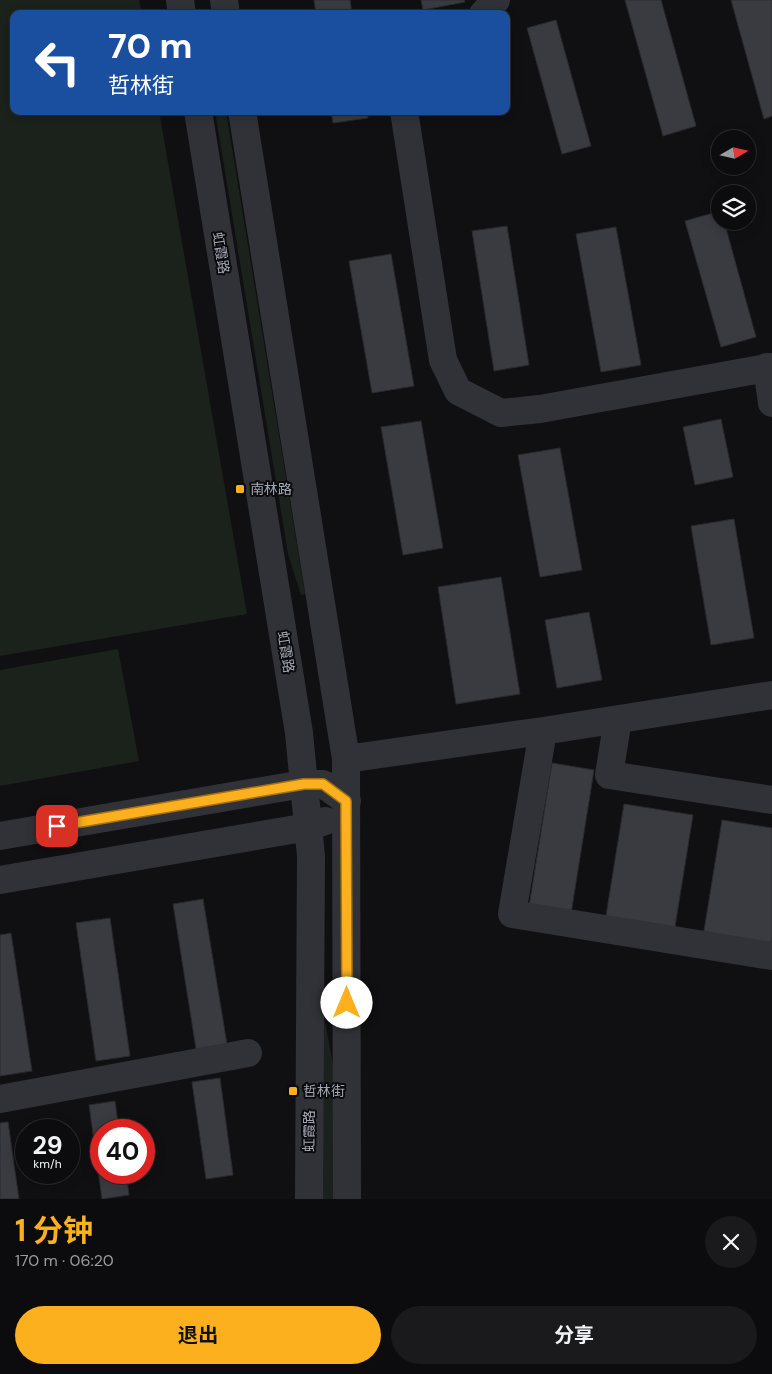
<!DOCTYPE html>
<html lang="zh">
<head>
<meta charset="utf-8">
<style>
	:root { --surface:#0c0c0e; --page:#1a1a1c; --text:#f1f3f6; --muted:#9a9b9e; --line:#2c2c2e; --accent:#fcb01e }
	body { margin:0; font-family:"DM Sans","Noto Sans SC",sans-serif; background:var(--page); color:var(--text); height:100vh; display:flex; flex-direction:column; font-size:19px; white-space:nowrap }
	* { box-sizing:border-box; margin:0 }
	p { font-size:16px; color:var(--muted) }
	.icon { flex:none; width:28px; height:28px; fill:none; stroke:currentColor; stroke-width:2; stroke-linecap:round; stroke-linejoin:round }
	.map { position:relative; height:1199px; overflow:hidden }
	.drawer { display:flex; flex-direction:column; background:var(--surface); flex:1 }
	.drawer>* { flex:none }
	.guide { position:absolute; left:10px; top:10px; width:500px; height:105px; border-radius:10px; box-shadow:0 2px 12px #0003,0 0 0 1px var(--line); background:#1a4fa0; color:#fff; overflow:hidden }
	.needle { width:32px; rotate:81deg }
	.buttons { position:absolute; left:711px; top:130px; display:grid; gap:10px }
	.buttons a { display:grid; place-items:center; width:45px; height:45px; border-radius:50%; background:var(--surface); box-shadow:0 2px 12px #0003,0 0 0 1px var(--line); font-size:25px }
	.speed { position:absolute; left:15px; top:1119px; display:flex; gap:10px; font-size:25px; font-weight:700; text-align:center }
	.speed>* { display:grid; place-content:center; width:65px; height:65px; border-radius:50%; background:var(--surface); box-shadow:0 2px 12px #0003,0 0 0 1px var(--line); line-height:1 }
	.speed small { font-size:12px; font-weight:400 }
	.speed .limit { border:8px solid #d22; background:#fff; color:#111 }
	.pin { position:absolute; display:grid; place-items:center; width:42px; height:42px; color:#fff; margin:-21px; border-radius:10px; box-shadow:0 2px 8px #0006 }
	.me { position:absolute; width:55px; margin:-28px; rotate:0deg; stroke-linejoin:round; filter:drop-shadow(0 0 4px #0008) }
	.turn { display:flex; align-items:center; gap:18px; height:105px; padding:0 15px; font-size:22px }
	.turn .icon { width:65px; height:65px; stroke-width:2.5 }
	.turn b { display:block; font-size:35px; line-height:42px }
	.round { display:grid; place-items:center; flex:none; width:52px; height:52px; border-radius:26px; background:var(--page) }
	.summary { display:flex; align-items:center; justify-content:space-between; height:85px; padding:0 15px }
	h1 { font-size:30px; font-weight:700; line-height:38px; color:var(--accent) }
	.cta { display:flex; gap:10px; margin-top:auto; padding:10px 15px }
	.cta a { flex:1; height:58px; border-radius:30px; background:var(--accent); color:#111; font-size:20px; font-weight:700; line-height:58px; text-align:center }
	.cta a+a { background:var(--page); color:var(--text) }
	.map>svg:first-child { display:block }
</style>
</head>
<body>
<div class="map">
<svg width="772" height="1199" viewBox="0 0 772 1199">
	<rect width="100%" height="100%" fill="#101012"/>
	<path fill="#1a221b" d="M0,0H139L142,14H14V111H159L247,614L0,656Z
		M215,111H226L305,594L301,595L288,554Z
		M118,649L139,761L0,786V670Z
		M319,989L334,1070V1199H319Z"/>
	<path fill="#3a3b40" stroke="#2a2a2e" d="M314,0H350L352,14H316Z
		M421,0H464L465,2L423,10Z
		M625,0H661L696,126L663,136Z
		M731,0H772V116L764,119Z
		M556,20L591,146L562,154L527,28Z
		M331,111H367L368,118L333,123Z
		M720,211V221H724L756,337L721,347L685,221Z
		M507,226L529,365L494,371L472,231Z
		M616,227L641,365L601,372L576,234Z
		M391,254L414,386L372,393L349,261Z
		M721,419L733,477L695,485L683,427Z
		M421,421L443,548L403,555L381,427Z
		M560,448L582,570L540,577L518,455Z
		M734,519L754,638L711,645L691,526Z
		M501,577L520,694L456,704L438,587Z
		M589,612L602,680L557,688L545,620Z
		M552,763L594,770L570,920L528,913Z
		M624,804L693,815L674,933L605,922Z
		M722,820L772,828V938L770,948L703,937Z
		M203,899L227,1044L196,1049L173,904Z
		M110,918L130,1056L96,1061L76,923Z
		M11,933L32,1071L0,1076V935Z
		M220,1078L233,1175L206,1179L192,1082Z
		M115,1101L119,1130H101V1172H126L129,1195L102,1199L89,1105Z
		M8,1122L19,1199H0V1123Z"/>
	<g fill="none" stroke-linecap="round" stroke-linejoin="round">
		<path stroke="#313237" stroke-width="28" d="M180,0L182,14
			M224,0L226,14
			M483,14L496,0
			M198,111L299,733L311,856L309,1199
			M242,111L346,759L347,1199
			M404,111L443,360L458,391L501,413L540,409L772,367
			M767,367L772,403
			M618,719L609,775L772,800
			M543,731L512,914L772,956
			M346,759L543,731L772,695
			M0,836L303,784H323L347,801
			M0,880L308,827L325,821
			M0,1099L248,1053"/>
	</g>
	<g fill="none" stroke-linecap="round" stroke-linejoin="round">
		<defs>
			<path id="route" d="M57,826L304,784H323L346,801L347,1003"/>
		</defs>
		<use href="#route" stroke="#a47214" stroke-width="12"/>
		<use href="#route" stroke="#fcb01e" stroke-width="9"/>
	</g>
	<g fill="#fcb01e" stroke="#0b0b0d" stroke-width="2">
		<rect x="235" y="484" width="10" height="10" rx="2.5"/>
		<rect x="288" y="1086" width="10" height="10" rx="2.5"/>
	</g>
	<g text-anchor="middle" stroke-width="4" stroke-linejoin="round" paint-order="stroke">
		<g font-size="14" fill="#a1a7b4" stroke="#0b0b0d">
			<text transform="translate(221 253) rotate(81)" y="5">虹霞路</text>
			<text transform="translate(286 652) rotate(81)" y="5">虹霞路</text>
			<text transform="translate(309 1131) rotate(-90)" y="5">虹霞路</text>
		</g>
		<g font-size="14" fill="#a1a7b4" stroke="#0b0b0d" text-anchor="start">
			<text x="250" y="494">南林路</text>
			<text x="303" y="1096">哲林街</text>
		</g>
	</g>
</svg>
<div class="buttons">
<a><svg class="needle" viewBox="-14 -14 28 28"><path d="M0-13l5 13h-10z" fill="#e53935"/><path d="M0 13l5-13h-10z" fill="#9a9b9e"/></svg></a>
<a><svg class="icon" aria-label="layers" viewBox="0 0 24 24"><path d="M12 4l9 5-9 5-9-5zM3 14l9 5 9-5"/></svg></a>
</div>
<div class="speed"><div>29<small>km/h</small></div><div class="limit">40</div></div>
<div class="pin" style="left:57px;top:826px;background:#d93025"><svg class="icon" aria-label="arrive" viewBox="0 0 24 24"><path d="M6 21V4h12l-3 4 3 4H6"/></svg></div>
<svg class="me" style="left:347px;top:1003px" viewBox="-20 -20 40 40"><circle r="19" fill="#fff"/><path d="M0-13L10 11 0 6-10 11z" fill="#fcb01e"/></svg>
<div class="guide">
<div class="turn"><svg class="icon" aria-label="left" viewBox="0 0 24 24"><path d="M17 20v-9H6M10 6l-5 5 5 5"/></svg><div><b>70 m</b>哲林街</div></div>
</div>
</div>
<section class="drawer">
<div class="summary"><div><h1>1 分钟</h1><p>170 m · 06:20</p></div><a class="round"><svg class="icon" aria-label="close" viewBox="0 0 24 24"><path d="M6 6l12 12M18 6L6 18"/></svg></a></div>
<div class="cta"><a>退出</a><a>分享</a></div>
</section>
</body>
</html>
